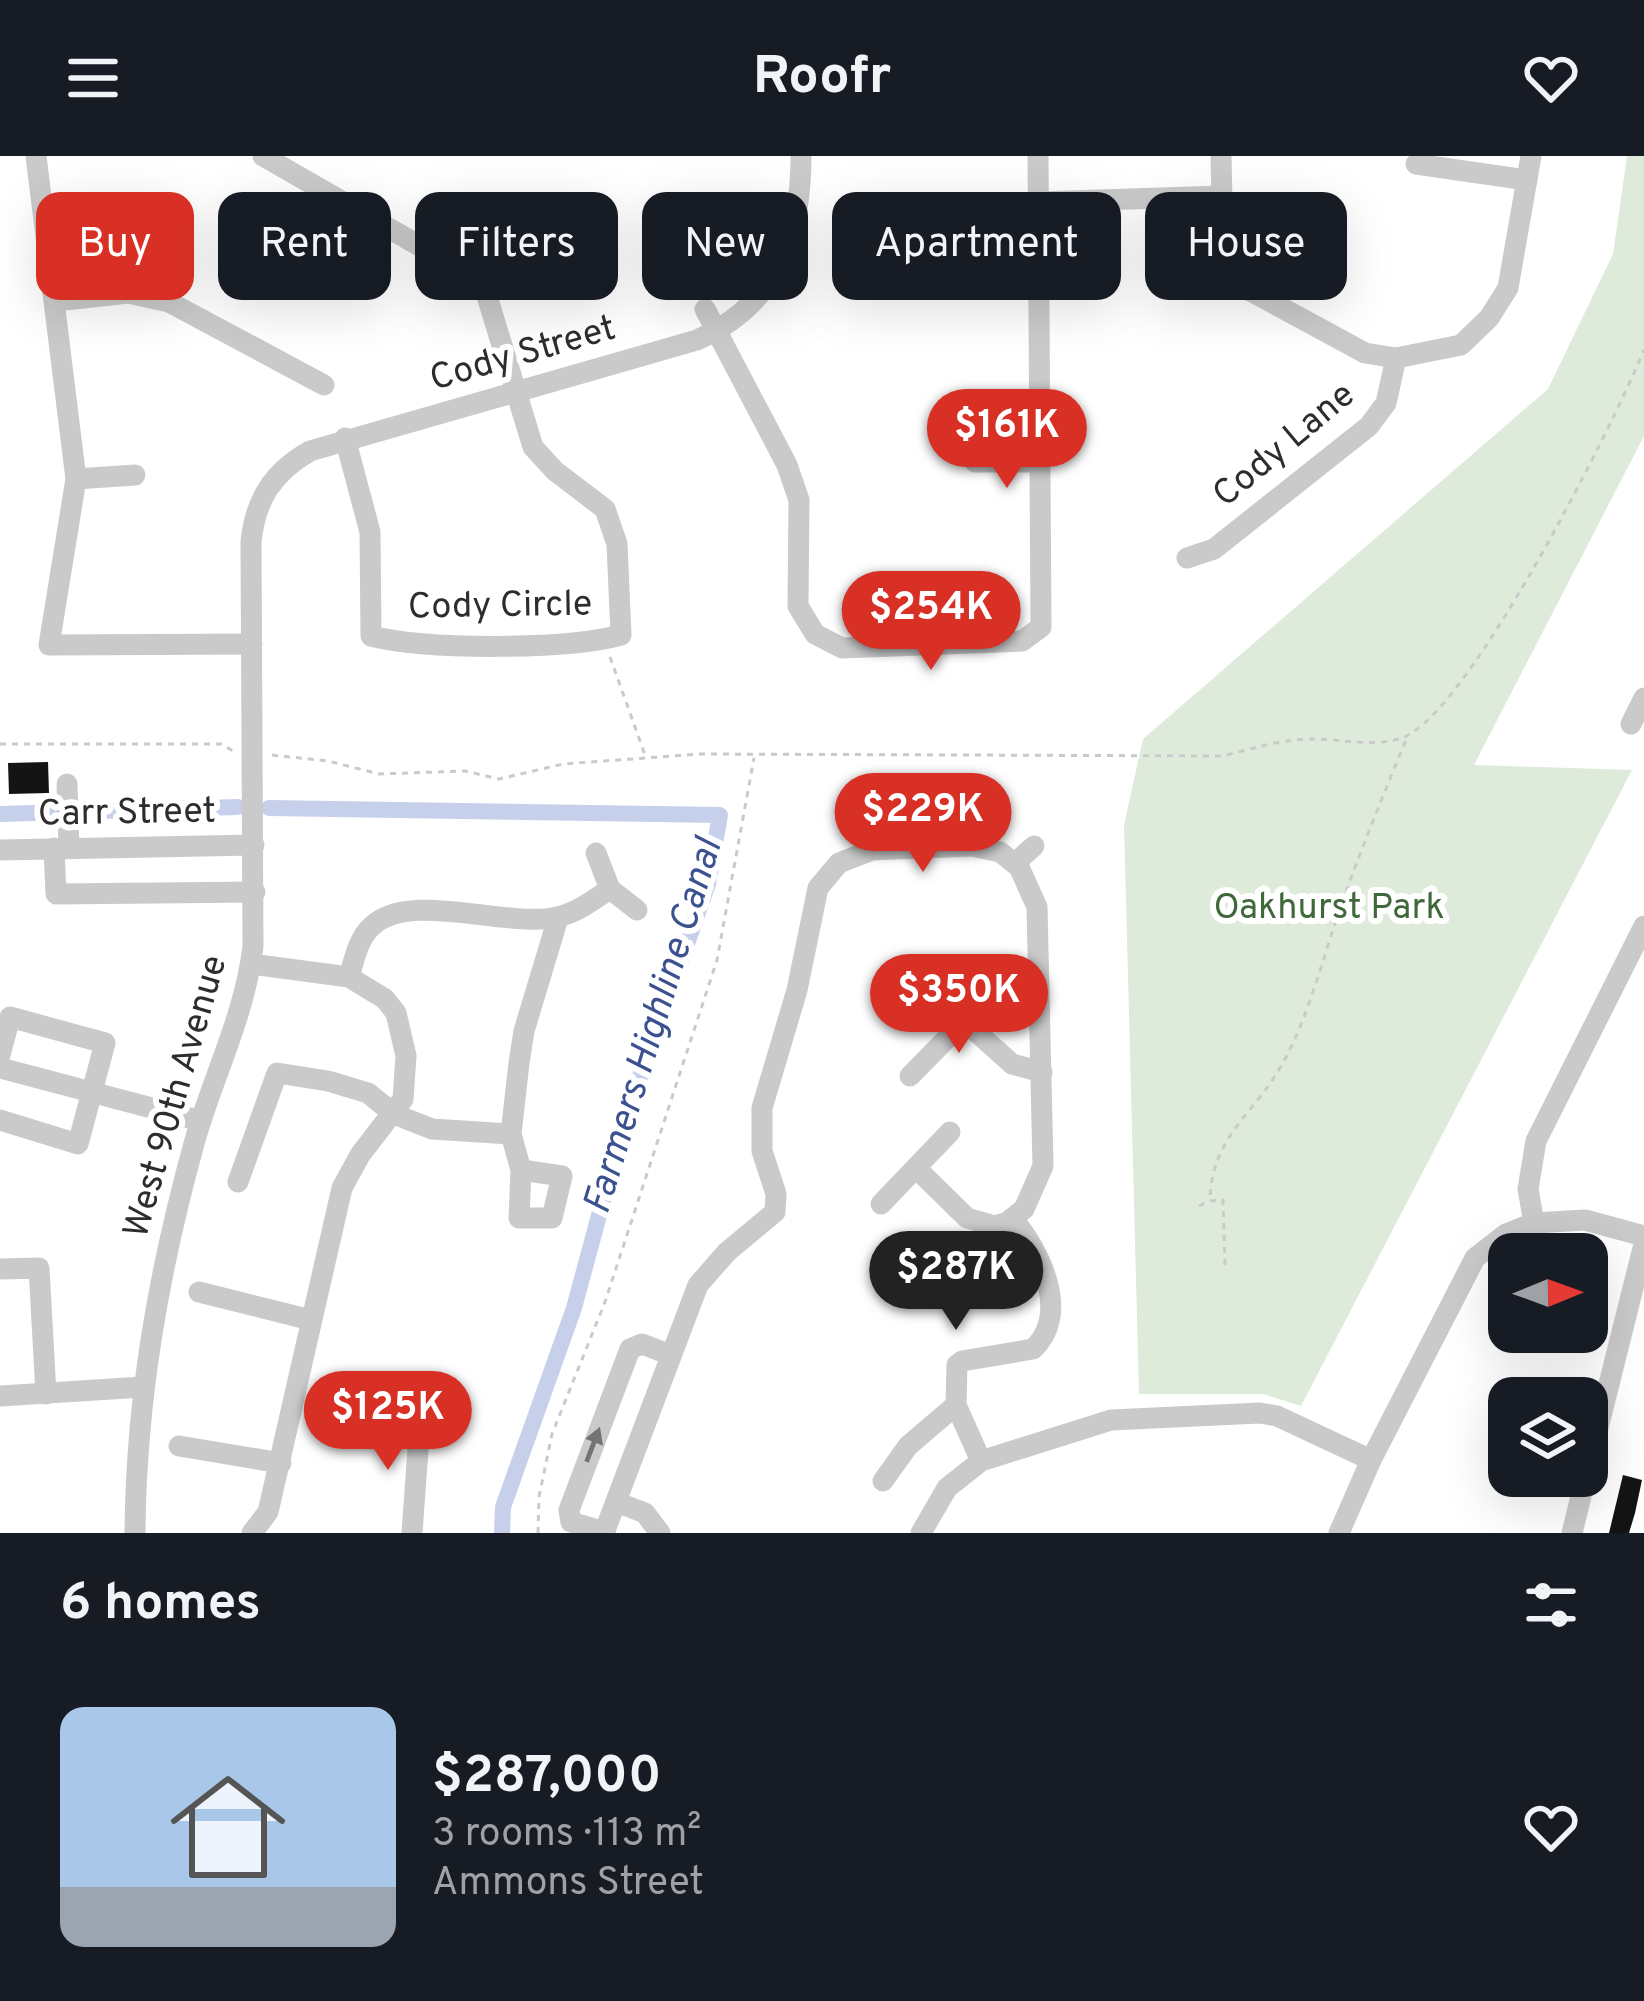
<!DOCTYPE html>
<meta charset="utf-8">
<style>
:root{--surface:#171b24;--page:#242831;--text:#f1f3f6;--muted:#9ea1a6;--accent:#d93025}
body{margin:0;font-family:Overpass,sans-serif;background:var(--page);color:var(--text);height:100vh;display:flex;flex-direction:column;font-size:45px;white-space:nowrap}
*{box-sizing:border-box;margin:0}
p{font-size:39px;color:var(--muted)}
.icon{flex:none;width:66px;height:66px;fill:none;stroke:currentColor;stroke-width:2;stroke-linecap:round;stroke-linejoin:round}
.map{position:relative;height:1377px;overflow:hidden}
.details{display:flex;flex-direction:column;background:var(--surface);flex:1}
.details>*{flex:none}
.guide{position:absolute;left:36px;top:36px;width:1572px;height:108px;display:flex;gap:24px}
.needle{width:78px;rotate:89deg}
.fabs{position:absolute;left:1488px;top:1077px;display:grid;gap:24px}
.fabs a{display:grid;place-items:center;width:120px;height:120px;border-radius:24px;background:var(--surface);box-shadow:0 12px 48px #0002;font-size:60px}
.price{position:absolute;translate:-50% -102px;padding:0 27px;border-radius:42px;background:var(--accent);color:#fff;font-size:39px;line-height:78px;filter:drop-shadow(0 3px 6px #0008)}
.price::after{content:'';position:absolute;left:50%;top:72px;width:36px;height:27px;margin-left:-18px;background:inherit;clip-path:polygon(0 0,100% 0,50% 100%)}
.price.current{background:#222;color:#fff}
ul{padding:0;list-style:none}
li{display:flex;align-items:center;gap:36px;height:300px;padding:0 60px}
li span{display:grid;place-items:center;flex:none;width:336px;height:240px;border-radius:24px;color:#555}
li>.icon{margin-inline-start:auto}
span .icon{width:144px;height:144px;fill:#fffc;stroke-width:1}
li b{font-size:51px}
h2{display:flex;justify-content:space-between;align-items:center;height:144px;padding:0 60px;font-size:51px}
.pill{padding:0 42px;border-radius:24px;background:var(--surface);box-shadow:0 12px 48px #0002;font-size:42px;line-height:108px}
.pill.current{background:var(--accent);color:#fff}
header{display:flex;justify-content:space-between;align-items:center;height:156px;padding:0 60px;background:var(--surface);font-size:54px;font-weight:700}
.map>svg:first-child{display:block}
.green{fill:#deebdb}
.lines{fill:none;stroke-linecap:round;stroke-linejoin:round}
.canal{stroke:#c7d0eb;stroke-width:16}
.building{fill:#141414}
.path{stroke:#cacaca;stroke-width:3;stroke-dasharray:6 6;stroke-linecap:butt}
.minor{stroke:#cacaca;stroke-width:21}
.oneway{fill:#747474}
.labels{text-anchor:middle;dominant-baseline:central;stroke-width:12;stroke-linejoin:round;paint-order:stroke}
.street-label{font-size:36px;fill:#2d2d2d;stroke:#fff}
.park-label{font-size:36px;fill:#40693b;stroke:#fff}
.water-label{font-size:39px;font-style:italic;fill:#3c518f;stroke:#fff}
</style>
<header><svg class="icon" aria-label="menu" viewBox="0 0 24 24"><path d="M4 6h16M4 12h16M4 18h16"/></svg>Roofr<svg class="icon" aria-label="heart" viewBox="0 0 24 24"><path d="M12 20l-8-8c-3-5 5-10 8-4 3-6 11-1 8 4z"/></svg></header>
<div class="map">
<svg width="1644" height="1377" viewBox="0 0 1644 1377">
<rect width="100%" height="100%" fill="#fff"/>
<path class="green" d="M1627,0H1644V280L1474,609L1632,614L1301,1250L1263,1238H1139L1124,669L1143,583L1548,233L1613,98Z"/>
<g class="lines">
<g class="canal">
<path d="M269,652L720,659L708,728L625,963L574,1152L503,1351L502,1377"/>
<path d="M0,658L238,651"/>
</g>
</g>
<g class="building">
<path d="M48,606L49,637L9,638L8,607Z"/>
<path d="M1623,1319L1642,1324L1635,1357L1629,1377H1609Z"/>
</g>
<g class="lines">
<g class="path">
<path d="M610,501L645,599"/>
<path d="M0,588H221L233,595"/>
<path d="M272,599L328,605L379,618L465,615L499,623L563,608L700,598L1222,600C1252,593 1281,583 1312,583C1341,583 1377,592 1404,581C1470,555 1614,267 1644,194"/>
<path d="M1199,1050L1209,1045"/>
<path d="M1225,1109L1223,1044L1210,1045C1211,984 1249,962 1277,917C1307,868 1321,807 1340,753C1360,695 1384,638 1407,581"/>
<path d="M538,1377L539,1341L552,1278L605,1146L717,804L754,602"/>
</g>
<g class="minor">
<path d="M36,0L76,323L49,489L252,488"/>
<path d="M263,0L465,116L486,137L533,291L555,315L605,353L617,388L621,479C566,494 426,494 371,480L370,376L345,282"/>
<path d="M1221,0L1223,90L1231,113L1245,132L1365,197L1396,202L1461,189L1489,162L1508,132L1531,0"/>
<path d="M1416,8L1527,24"/>
<path d="M1039,46L1221,40"/>
<path d="M896,130L1038,131"/>
<path d="M56,145L128,137L169,146L324,229"/>
<path d="M705,153L787,309L799,344L798,450L815,478L842,492L1022,485L1041,471L1038,0"/>
<path d="M975,306H1038"/>
<path d="M76,323L135,319"/>
<path d="M1187,402L1214,393L1369,270L1386,247L1396,202"/>
<path d="M1631,568L1644,542"/>
<path d="M67,628L69,691"/>
<path d="M54,692L56,738L255,736"/>
<path d="M0,694L254,689"/>
<path d="M596,697L610,733L637,754"/>
<path d="M1015,707L1034,690"/>
<path d="M251,808L349,821L385,843L396,857L406,900L403,943L360,999L342,1032L268,1356L252,1377"/>
<path d="M912,818L1012,908L1042,916"/>
<path d="M349,821C354,805 358,783 371,771C410,732 512,775 561,760C579,755 595,743 610,733"/>
<path d="M0,899L10,861L105,887L78,988L0,964"/>
<path d="M0,912L201,965"/>
<path d="M910,920L963,866"/>
<path d="M521,1014L562,1020L552,1062H519L521,1014L511,978L519,907L524,875L558,762"/>
<path d="M238,1026L277,917L328,925L368,937L394,958L432,973L511,978"/>
<path d="M881,1048L950,976"/>
<path d="M1534,1067L1528,1033L1536,985L1644,770"/>
<path d="M0,1113L39,1112L46,1238"/>
<path d="M199,1136L311,1164"/>
<path d="M0,1240L143,1231"/>
<path d="M409,1254L418,1294L412,1377"/>
<path d="M179,1290L281,1307"/>
<path d="M981,1305L956,1249L957,1209L962,1205L1033,1193C1071,1158 1040,1095 1013,1063"/>
<path d="M1587,1316L1644,1088"/>
<path d="M883,1325L908,1290L956,1249"/>
<path d="M616,1346L645,1357L660,1377"/>
<path d="M605,1376L571,1366L569,1354L630,1193L642,1188L671,1199"/>
<path d="M135,1377C136,1242 159,1114 195,984C214,918 245,859 253,790L251,386C255,344 273,316 310,295L697,184C777,148 801,83 801,0"/>
<path d="M604,1377L698,1129L727,1096L775,1056L776,1038L762,995V952L797,834L818,732L839,707L872,694L972,690L1000,696L1019,711L1037,751L1043,1010L1024,1053L1006,1067L995,1070L967,1062L916,1012"/>
<path d="M921,1377L947,1332L981,1305L1111,1264L1260,1257L1277,1260L1371,1304"/>
<path d="M1339,1377L1371,1304L1475,1102L1506,1078L1534,1067L1585,1064L1644,1080"/>
<path d="M1572,1377L1586,1320"/>
</g>
</g>
<defs><path id="oneway-solid" d="M-6-.8H1V-3.2L6.5 0L1 3.2V.8H-6Z" transform="scale(3)"/></defs>
<use class="oneway" href="#oneway-solid" transform="translate(593 1289) rotate(-69)"/>
<g class="labels">
<g class="street-label">
<text transform="translate(523 199) rotate(-16)">Cody Street</text>
<text transform="translate(1285 290) rotate(-40)">Cody Lane</text>
<text transform="translate(500 451) rotate(-1)">Cody Circle</text>
<text transform="translate(127 658) rotate(-1)">Carr Street</text>
<text transform="translate(177 941) rotate(-74)">West 90th Avenue</text>
</g>
<g class="park-label">
<text x="1329" y="753">Oakhurst Park</text>
</g>
<g class="water-label">
<text transform="translate(655 871) rotate(-73)">Farmers Highline Canal</text>
</g>
</g>
</svg>
<div class="fabs">
<a><svg class="needle" viewBox="-14 -14 28 28"><path d="M0-13l5 13h-10z" fill="#e53935"/><path d="M0 13l5-13h-10z" fill="#9ea1a6"/></svg></a>
<a><svg class="icon" aria-label="layers" viewBox="0 0 24 24"><path d="M12 4l9 5-9 5-9-5zM3 14l9 5 9-5"/></svg></a>
</div>
<b class="price" style="left:1007px;top:335px">$161K</b>
<b class="price" style="left:931px;top:517px">$254K</b>
<b class="price" style="left:923px;top:719px">$229K</b>
<b class="price" style="left:959px;top:900px">$350K</b>
<b class="price current" style="left:956px;top:1177px">$287K</b>
<b class="price" style="left:388px;top:1317px">$125K</b>
<div class="guide">
<a class="pill current">Buy</a>
<a class="pill">Rent</a>
<a class="pill">Filters</a>
<a class="pill">New</a>
<a class="pill">Apartment</a>
<a class="pill">House</a>
</div>
</div>
<section class="details">
<h2>6 homes<svg class="icon" aria-label="filters" viewBox="0 0 24 24"><path d="M4 7h16M4 17h16"/><circle cx="9" cy="7" r="2"/><circle cx="15" cy="17" r="2"/></svg></h2>
<ul>
<li><span style="background:linear-gradient(#a9c7e8 75%,#9aa5b1 0)"><svg class="icon" aria-label="home" viewBox="0 0 24 24"><path d="M3 11l9-7 9 7M6 9v11h12V9"/></svg></span><div><b>$287,000</b><p>3 rooms · 113 m²</p><p>Ammons Street</p></div><svg class="icon" aria-label="heart" viewBox="0 0 24 24"><path d="M12 20l-8-8c-3-5 5-10 8-4 3-6 11-1 8 4z"/></svg></li>
</ul>
</section>
